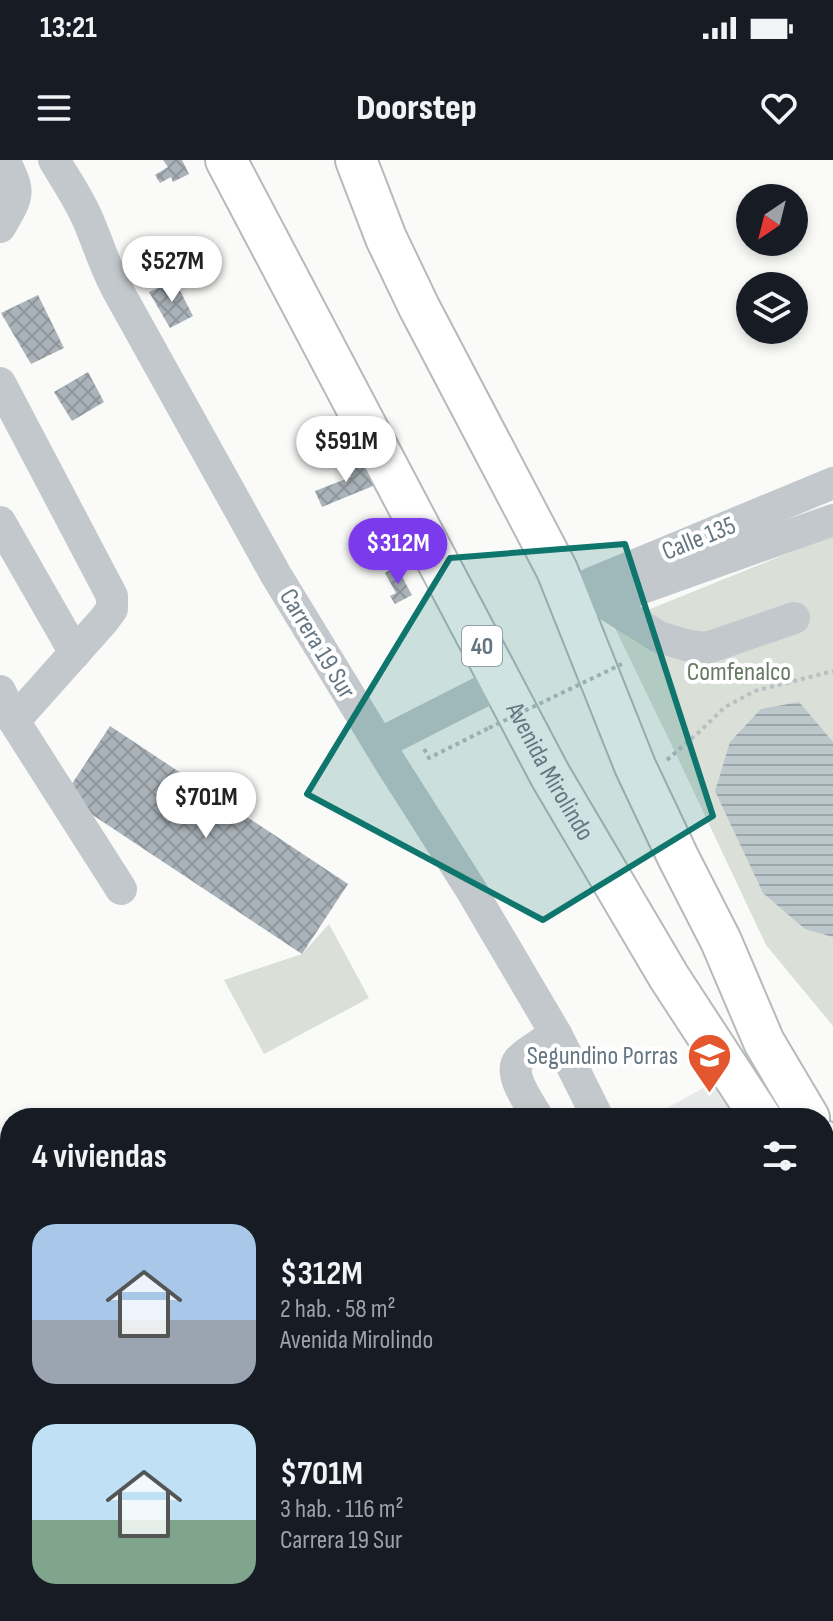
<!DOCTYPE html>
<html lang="es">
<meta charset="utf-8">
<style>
:root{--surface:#171b24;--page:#242831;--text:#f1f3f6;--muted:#9ea1a6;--accent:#7c3aed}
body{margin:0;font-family:"Sofia Sans Condensed",sans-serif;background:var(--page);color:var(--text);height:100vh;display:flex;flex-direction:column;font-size:30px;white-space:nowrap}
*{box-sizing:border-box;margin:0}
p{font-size:26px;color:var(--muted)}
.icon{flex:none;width:44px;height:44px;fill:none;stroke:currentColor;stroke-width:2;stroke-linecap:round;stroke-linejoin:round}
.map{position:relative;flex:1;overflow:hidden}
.side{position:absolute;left:0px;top:948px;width:834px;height:514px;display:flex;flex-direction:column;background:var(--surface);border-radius:32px 32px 0 0;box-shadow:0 4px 12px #0003}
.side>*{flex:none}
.needle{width:52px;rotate:215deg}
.controls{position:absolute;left:736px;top:24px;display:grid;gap:16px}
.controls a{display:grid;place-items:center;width:72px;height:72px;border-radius:50%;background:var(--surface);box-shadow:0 4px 12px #0003;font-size:40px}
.price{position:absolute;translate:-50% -68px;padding:0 18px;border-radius:28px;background:#fff;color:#222;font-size:26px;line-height:52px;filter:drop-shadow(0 2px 4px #0008)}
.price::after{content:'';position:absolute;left:50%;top:48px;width:24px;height:18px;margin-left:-12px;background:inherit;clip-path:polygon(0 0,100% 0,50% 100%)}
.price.active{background:var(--accent);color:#fff}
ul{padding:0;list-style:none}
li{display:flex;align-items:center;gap:24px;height:200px;padding:0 32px}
li span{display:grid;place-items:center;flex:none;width:224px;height:160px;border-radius:24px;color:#555}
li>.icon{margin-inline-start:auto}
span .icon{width:96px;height:96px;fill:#fffc;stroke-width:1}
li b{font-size:34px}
h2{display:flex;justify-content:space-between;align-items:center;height:96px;padding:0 32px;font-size:34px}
.status{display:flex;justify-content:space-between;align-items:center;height:56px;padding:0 40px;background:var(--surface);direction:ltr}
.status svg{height:22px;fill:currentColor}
header{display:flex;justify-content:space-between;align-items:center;height:104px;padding:0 32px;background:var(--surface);font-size:36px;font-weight:800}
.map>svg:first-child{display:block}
.built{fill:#e8e9e9}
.green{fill:#dadfd7}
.water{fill:url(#water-rules)}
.building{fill:url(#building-cross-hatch)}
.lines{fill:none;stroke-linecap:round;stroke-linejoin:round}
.major-casing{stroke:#b5babe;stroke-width:44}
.path{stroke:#bbbfc2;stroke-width:4;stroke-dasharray:4 4;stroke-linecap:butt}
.minor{stroke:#c3c8cc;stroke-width:32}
.major{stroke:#fff;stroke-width:40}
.path-bridge{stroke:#bbbfc2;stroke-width:4;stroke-dasharray:4 4;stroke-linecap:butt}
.marked{fill:#0f766e;fill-opacity:0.2;stroke:#0f766e;stroke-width:6;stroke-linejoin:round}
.labels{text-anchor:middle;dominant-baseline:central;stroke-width:8;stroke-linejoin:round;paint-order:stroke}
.shield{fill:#fff;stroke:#939fa8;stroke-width:2}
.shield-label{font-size:24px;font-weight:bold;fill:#657683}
.street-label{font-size:26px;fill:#657683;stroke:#fff}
.park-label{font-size:26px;fill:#687a64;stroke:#fff}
.poi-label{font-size:26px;fill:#657683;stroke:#fff;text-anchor:end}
</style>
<div class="status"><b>13:21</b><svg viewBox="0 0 49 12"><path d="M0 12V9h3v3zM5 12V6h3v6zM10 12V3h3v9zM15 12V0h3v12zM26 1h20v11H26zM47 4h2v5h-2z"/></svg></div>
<header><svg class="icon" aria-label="menu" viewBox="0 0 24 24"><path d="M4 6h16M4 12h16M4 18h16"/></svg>Doorstep<svg class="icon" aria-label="heart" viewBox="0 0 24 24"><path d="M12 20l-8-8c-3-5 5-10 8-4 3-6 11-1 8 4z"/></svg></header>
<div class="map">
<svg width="833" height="1461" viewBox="0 0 833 1461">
<defs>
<pattern id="water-rules" width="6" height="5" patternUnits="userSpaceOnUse" patternTransform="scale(2)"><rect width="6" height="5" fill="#bbc7cb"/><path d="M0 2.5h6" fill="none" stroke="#9ca6aa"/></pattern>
<pattern id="building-cross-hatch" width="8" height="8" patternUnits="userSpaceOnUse" patternTransform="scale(2)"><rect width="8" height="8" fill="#aab3b9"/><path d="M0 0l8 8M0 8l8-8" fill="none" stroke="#8e969c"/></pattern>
</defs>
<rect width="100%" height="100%" fill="#fafaf8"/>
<path class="built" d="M719,919L742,958H666L662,951Z"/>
<g class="green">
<path d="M833,375V866L766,785L675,592L613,464Z"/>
<path d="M329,764L369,838L264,894L224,820L302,794Z"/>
<path d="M523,1452H653L657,1461H538Z"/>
</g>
<path class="water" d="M799,542L833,582V777L805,769L763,733L715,631L730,582L761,549Z"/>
<g class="building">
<path d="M163,0H182L189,14L173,22L171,17L160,23L155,15L168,7Z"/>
<path d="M175,121L193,156L170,168L149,132Z"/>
<path d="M38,135L64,188L31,204L1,153Z"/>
<path d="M88,212L104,242L72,261L54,232Z"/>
<path d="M362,298L373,326L322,347L315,331L351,317L346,304Z"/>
<path d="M396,406L412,435L395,444L390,436L396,433L385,413Z"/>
<path d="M110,566L348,724L302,794L64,636Z"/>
<path d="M833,1135V1186L827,1189L824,1185V1140Z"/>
<path d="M10,1239V1284L0,1278V1255Z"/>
<path d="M0,1304L10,1310V1326L0,1341Z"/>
<path d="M10,1333V1362L7,1366L0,1361V1348Z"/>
<path d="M10,1372V1428L0,1422V1389Z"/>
<path d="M0,1447L22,1461H0Z"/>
<path d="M45,1452H94L88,1461H60Z"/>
<path d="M125,1452H134L144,1459L143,1461H119Z"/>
<path d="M165,1452H209L204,1461H160Z"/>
<path d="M214,1452H236L250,1461H208Z"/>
<path d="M293,1452H328L322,1461H301Z"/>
<path d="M343,1452H379L373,1461H337Z"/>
<path d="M674,1452H708L713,1461H679Z"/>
<path d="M721,1452H758L761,1457L754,1461H726Z"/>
</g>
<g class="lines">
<defs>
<g id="major">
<path id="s1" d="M226,0L550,615L669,817L761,958"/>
<path d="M356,0L386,78L419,147L557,410L635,606L678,697L721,781L764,882L809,958"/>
<path d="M824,981L833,994"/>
<path d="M824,1049L833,1062"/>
</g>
</defs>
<use href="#major" class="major-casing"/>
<g class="path">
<path d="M424,589L429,598L489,568"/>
<path d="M667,600L699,572L725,547L755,531L833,511"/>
<path d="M777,1452L781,1461"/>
<path d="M96,1461L101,1452"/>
</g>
<g class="minor">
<path d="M54,0C66,20 79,39 88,60C98,83 105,107 117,129L276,415L393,607L470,728L556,874L598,958"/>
<path d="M0,67C19,34 21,34 4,0"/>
<path d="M0,223L112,436V449L104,460L14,561L0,531"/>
<path d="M0,362L75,493"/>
<path d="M592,423L603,442L833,360"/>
<path d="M568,439L592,423L833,323"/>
<path d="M603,442L659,477L689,486L707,488L794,458"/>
<path d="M14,561L121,729"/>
<path d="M379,584L501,522"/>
<path d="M538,958C531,945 507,914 519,900C524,893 547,880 556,874"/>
<path d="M0,1151L10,1150"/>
<path d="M0,1283L10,1289"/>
<path d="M824,1384L833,1402"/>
<path d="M0,1430L10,1436"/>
<path d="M35,1452L50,1461"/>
<path d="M283,1452L298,1461"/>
<path d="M505,1452L519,1461"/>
<path d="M667,1452L672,1461"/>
<path d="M399,1461L404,1452"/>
</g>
<use href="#major" class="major"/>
<path class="path-bridge" d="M489,568L622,504"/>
</g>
<path class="marked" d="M625,384L713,656L543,760L307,634L450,398Z"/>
<defs>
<symbol id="school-pin" viewBox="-11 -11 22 30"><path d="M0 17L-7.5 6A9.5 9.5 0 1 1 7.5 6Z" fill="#e4572e" stroke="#fff"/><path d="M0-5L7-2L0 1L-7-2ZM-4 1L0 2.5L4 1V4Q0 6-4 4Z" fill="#fff"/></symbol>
</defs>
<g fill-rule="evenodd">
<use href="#school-pin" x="684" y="870" width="51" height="69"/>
</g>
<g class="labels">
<rect class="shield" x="462" y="466" width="40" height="40" rx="6"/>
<g class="shield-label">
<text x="482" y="486">40</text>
</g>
<g class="street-label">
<text transform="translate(699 379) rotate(-22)">Calle 135</text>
<text transform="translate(317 484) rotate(59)">Carrera 19 Sur</text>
<text stroke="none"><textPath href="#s1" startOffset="692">Avenida Mirolindo</textPath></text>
</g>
<g class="park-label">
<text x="739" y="512">Comfenalco</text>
</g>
<g class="poi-label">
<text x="678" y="896">Segundino Porras</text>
</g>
</g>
</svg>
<div class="controls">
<a><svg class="needle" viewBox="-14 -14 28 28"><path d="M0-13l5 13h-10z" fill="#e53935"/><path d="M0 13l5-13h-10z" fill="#9ea1a6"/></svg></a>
<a><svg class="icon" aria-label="layers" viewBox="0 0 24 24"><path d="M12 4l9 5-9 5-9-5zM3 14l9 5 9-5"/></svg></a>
</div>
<b class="price" style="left:172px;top:144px">$527M</b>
<b class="price" style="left:346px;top:324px">$591M</b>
<b class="price active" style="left:398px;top:426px">$312M</b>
<b class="price" style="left:206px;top:680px">$701M</b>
<section class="side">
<h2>4 viviendas<svg class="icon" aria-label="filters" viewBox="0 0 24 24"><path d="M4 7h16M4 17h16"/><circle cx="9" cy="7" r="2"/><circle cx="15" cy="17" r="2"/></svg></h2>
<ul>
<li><span style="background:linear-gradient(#a9c7e8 60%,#9aa5b1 0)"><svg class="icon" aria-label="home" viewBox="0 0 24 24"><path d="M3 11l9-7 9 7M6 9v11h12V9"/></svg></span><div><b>$312M</b><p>2 hab. · 58 m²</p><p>Avenida Mirolindo</p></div></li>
<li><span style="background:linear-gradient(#bfe0f5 60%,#7fa58c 0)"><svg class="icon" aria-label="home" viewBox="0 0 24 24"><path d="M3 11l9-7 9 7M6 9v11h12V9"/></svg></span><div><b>$701M</b><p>3 hab. · 116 m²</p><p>Carrera 19 Sur</p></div></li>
</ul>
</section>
</div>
